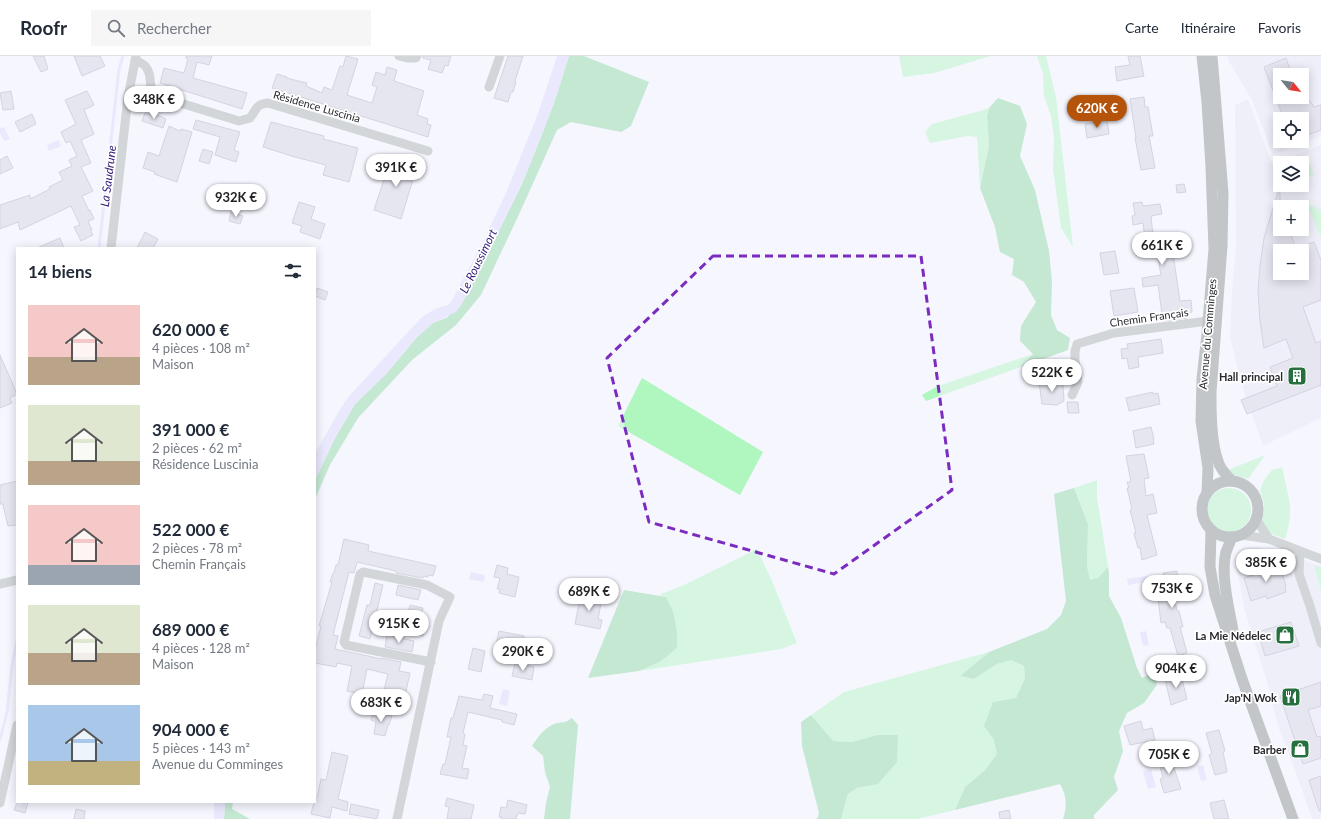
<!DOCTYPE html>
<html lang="fr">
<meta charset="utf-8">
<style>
:root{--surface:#fff;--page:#f6f6f7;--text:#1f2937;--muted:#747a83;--line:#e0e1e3;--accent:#b45309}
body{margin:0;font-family:Lato,sans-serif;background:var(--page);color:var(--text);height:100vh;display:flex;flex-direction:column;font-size:15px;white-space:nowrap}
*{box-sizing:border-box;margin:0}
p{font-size:13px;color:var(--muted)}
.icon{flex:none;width:22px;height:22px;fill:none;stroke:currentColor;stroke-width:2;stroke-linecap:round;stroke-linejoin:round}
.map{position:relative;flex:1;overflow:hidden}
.panel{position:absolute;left:16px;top:191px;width:300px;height:556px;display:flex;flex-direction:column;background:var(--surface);border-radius:0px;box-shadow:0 2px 10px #0003}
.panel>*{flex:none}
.needle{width:26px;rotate:120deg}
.tools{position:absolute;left:1273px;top:12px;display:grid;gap:8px}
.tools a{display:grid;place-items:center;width:36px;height:36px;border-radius:0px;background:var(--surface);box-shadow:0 2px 10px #0003;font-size:20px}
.price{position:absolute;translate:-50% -34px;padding:0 9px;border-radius:14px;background:#fff;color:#222;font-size:13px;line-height:26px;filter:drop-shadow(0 1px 2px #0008)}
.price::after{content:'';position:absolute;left:50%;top:24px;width:12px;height:9px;margin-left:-6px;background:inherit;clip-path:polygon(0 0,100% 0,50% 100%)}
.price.selected{background:var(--accent);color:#fff}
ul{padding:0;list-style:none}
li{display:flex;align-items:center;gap:12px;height:100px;padding:0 12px}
li span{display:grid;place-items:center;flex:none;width:112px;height:80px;border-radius:0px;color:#555}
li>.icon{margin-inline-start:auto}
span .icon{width:48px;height:48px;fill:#fffc;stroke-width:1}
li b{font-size:17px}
h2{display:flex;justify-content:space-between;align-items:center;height:48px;padding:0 12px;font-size:17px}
header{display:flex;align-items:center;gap:24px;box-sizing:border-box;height:56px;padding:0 20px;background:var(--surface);border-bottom:1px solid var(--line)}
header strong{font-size:19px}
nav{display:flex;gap:22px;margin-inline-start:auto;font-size:14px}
.search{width:280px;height:36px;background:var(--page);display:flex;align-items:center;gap:10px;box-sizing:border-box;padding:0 14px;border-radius:0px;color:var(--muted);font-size:15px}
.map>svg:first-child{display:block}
.built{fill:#e7e6f4;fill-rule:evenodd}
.green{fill:#aff6bf}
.forest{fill:#89d89d}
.water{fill:#dad8fa}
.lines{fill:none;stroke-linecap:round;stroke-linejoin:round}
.stream{stroke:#dad8fa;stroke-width:3}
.building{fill:#d3d2e1;stroke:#aaa9b7}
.minor{stroke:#a9afaa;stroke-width:9}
.secondary{stroke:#848c85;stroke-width:11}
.marked{fill:none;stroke:#7b2cbf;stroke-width:3;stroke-dasharray:8 5;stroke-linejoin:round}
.labels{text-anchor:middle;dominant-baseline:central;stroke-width:3.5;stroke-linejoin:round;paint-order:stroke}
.street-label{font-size:11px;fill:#29292e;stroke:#fff}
.poi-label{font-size:11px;font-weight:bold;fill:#29292e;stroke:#fff;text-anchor:end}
.water-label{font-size:12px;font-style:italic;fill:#38217d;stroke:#fff}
</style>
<header>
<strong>Roofr</strong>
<div class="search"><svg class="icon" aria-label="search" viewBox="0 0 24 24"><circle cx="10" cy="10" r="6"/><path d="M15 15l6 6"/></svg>Rechercher</div>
<nav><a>Carte</a><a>Itinéraire</a><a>Favoris</a></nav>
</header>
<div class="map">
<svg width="1321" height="763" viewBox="0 0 1321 763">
<rect width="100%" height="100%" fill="#f6f6ff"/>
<g class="built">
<path d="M1228,0H1321V80L1273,99L1252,44L1228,4ZM1280,19H1302V41H1280ZM1280,63H1302V85H1280Z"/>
<path d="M1248,43L1272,108L1321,89V362L1263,390L1244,336L1230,282L1232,236L1236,192L1235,49ZM1280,107H1302V129H1280ZM1280,151H1302V173H1280ZM1280,195H1302V217H1280Z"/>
<path d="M1245,491H1258L1288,502L1289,499L1321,510V763H1312L1294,711L1279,673L1266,623L1244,552L1235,503L1238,496L1242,492Z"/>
</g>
<g class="green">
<path d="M899,0H991L934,17L903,21Z"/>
<path d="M1037,0H1046L1056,41L1073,191L1061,172L1053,113L1054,82L1051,60L1044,40L1043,18Z"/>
<path d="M989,52L987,60L989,90L980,132L977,81L968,80L930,87L925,76L932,68L980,55Z"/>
<path d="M1307,101L1314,119L1302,124V107H1298L1299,105Z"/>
<path d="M1307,148L1321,154V182Z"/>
<path d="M1033,298L1021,311L926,345L922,339L938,330Z"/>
<path d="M642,322L763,396L740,439L618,370Z"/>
<path d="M1265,399L1248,423L1234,419L1228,414Z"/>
<path d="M1282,411C1284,422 1287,432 1289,443C1292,457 1289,470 1285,483L1269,477L1262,465L1264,448L1260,434L1264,424L1272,414Z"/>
<path d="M1097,424V441L1108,511L1098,523L1090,524L1087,510L1088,468L1074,432Z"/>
<circle cx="1229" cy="454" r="22"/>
<path d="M757,493L772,525L797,587L781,593L639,615L660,606L677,592V575L673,555L666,541L659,539L686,528Z"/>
<path d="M1315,509L1321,512V535L1315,513Z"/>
<path d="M989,596L960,620L974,623L997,608L1011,604L1024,610L1025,622L1016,642L993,646V682L997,698L985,714L965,731L955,754L917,763H841L848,738L857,732L878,728L898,679H877L852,686L832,685L811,659L844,636Z"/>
</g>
<g class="forest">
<path d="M569,0H584L649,26L631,70L621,76L571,66L557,74L521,154L481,239L456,269L412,304L358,362L330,409L315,443V424L335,382L355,348L387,317L417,281L433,267L448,261L490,193L521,130L535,96L554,47Z"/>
<path d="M998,42L1020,50L1027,68L1020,100L1035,134L1049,195L1052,225L1051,259L1057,274L1070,282L1068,294L1021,311L1033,298L1020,285L1021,270L1036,246L1024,226L1012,219L1014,203L1000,196L995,171L980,132L989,90L987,60L989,52Z"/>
<path d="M1074,432L1088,468L1087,510L1090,524L1098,522L1108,511L1109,518V540L1121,562L1137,612L1142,622L1159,614L1156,630L1144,647L1127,657L1119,675L1123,695L1114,721L1118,734L1094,759V763H1063C1067,751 1067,740 1060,728L955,754L965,731L985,714L997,698L993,682L984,670L993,646L1016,642L1025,622L1024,610L1011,604L997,608L974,623L960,620L989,596L1047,573L1061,559L1066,545L1054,438Z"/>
<path d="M624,534L666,541L673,555L677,575V592L660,606L639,615L588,622Z"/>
<path d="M811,659L833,685L852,686L877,679H898L897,706L878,728L857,732L848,738L841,763H817L819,757L802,690L801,666Z"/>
<path d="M572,662L578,669L570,763H544L546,747L550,731L545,716L543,700L532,690C538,681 543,673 554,668C562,665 565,668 572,662Z"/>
<path d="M225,746H233L232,753L250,763H224Z"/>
</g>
<g class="water">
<path d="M557,0H569L554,47L526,118L504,165L462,248L456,256L433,267L417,281L387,317L355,348L335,382L315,424V398L340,353L349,340L422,261L435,253L448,249L451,246L483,186L506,137L537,60Z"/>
<path d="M4,71L10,83L4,85L0,77V72Z"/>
<path d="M59,84L61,90L49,95L47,89Z"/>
<path d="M471,516L485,519L484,526L469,523Z"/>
<path d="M1147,520L1148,524L1145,525V526L1128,529L1127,523Z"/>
<path d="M1146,575L1149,589L1143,590L1140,576Z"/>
<path d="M503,633L510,635L507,650L499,648Z"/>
<path d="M1203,709L1207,724L1201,725L1197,710Z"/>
<path d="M1151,713L1156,731L1148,733L1143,715Z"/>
<path d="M214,746H225L224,763H214Z"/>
</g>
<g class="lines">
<g class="stream">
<path d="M99,192L119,13L123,0"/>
<path d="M0,684L7,656L12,609L17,585"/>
</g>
</g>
<g class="building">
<path d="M33,0H44L48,13L41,16Z"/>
<path d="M74,0H100L105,10L82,20Z"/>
<path d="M186,0H212L209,9L197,6L193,22L247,37L242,53L160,27L164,12L184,17L188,3L186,2Z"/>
<path d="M346,0L358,3L347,39L372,47L377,31L372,29L376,16L385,19L387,11L397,14L394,25L424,35L417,59L428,63L427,68L431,69L428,81L272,32L277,18L287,21L286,22L307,27L306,30L322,37L324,31L332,34L340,10L343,11Z"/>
<path d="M423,0H451L448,10L445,9L442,17L428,13L431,4L423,2Z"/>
<path d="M508,0H523L515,25L516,26L513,36H511L508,46L494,42Z"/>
<path d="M1128,0H1140L1144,20L1117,25L1115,11L1130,9Z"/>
<path d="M1286,2L1292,19H1280V41H1300L1302,45H1310L1314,51L1321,49V74L1302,81V63H1284L1264,11Z"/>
<path d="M11,35L14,53L3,54L0,37Z"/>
<path d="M87,35L94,49L84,54L94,78L81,84L91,107L81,111L93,135L82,140L89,155L90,154L94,163L88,165L92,174H90L93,179L81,185L74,171L80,169L71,150L20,174L18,166L0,173V149L30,139V143L50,133L49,131L63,124L59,116L72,110L69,104L77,100L70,85L66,87L61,76L76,68L65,44Z"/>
<path d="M1144,41L1145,51H1148L1153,80H1149L1155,112L1141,114L1135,82H1136L1130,43Z"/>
<path d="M145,57L155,60V58L166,63L163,72L142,65Z"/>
<path d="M32,58L36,68L20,76L15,66Z"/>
<path d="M196,64L240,76L234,94L239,96L236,106L215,99L220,81L193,73Z"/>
<path d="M1107,64L1109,78L1087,82L1085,68Z"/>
<path d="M271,66L324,80L323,83L358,92L349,126L323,119L326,109L295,101L263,91Z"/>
<path d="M169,70L180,75L181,73L192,76L177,126L154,118L155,116L143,112L148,96L159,100Z"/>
<path d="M203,93L213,96L209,108L199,105Z"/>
<path d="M7,100L13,112L0,118V104Z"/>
<path d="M391,102L417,110L401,163L374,154Z"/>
<path d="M1184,128L1186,136L1177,137L1176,129Z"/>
<path d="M1278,136L1280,137V173H1289L1297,195H1280V217H1302V190L1314,186L1321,204V244L1303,251L1316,287L1321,285V329L1247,358L1241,344L1277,330L1270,311L1293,302L1286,283L1264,292L1260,265L1258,235L1260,210L1264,182Z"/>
<path d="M299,146L315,151L311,163L325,168L320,183L300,176L302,170L292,167Z"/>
<path d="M1142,146L1143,150L1160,148L1162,158L1151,160L1153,180L1167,178L1169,191H1172L1180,245L1191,244L1192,256L1186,257L1187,262L1163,265L1158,229L1143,231L1142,222L1161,219L1156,190H1154V196L1147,197L1143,167L1133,169L1132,160L1135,159L1133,147Z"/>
<path d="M231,156L243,160L240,168L229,165Z"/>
<path d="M145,176L158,183L153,192H137Z"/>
<path d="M60,182L64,192H37Z"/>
<path d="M1115,195L1119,217L1104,219L1100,197Z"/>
<path d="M317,232L328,236L325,244L315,240Z"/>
<path d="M1134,232L1138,256L1114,260L1110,235Z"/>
<path d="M1161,283L1163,297L1138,301L1139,311L1129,313L1127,302L1122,303L1121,293L1128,292L1127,288Z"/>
<path d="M0,299L17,338L10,342L12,347L0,352Z"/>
<path d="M1039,326H1049L1050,328L1060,327L1063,329L1064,345L1057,349L1042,348Z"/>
<path d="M1153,336V338L1158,337L1160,348L1129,355L1126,342Z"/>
<path d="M1067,346H1078L1079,357H1068Z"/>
<path d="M1151,371L1154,383H1153L1154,388L1136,392L1133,375Z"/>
<path d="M1144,398L1149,422L1144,423L1146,440L1153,438L1157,457L1147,459L1157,499L1142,504L1140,492H1138L1134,477H1136L1130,454L1132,453L1127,432H1129L1127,426H1131L1126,400Z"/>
<path d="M17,425V469L8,470L3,449V448H0V429Z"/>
<path d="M344,483L369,489L368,495L436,510L433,520L428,519V521L423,520V522L396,517V515L357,506L354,517L349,516L333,579L338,580L335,593L382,603V602L401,606L399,615L410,617L403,649L382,643L388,618L367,613L362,638L347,635L352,610L337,607L336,611L315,607V594L321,570H319L332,526H330L333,517H334L336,509H338Z"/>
<path d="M1276,507L1278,511L1280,510L1286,530L1285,531L1286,536L1267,543L1266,540L1251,545L1244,522L1261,516L1260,512Z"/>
<path d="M497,509L508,512L507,518L519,521L515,541L499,537L500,533H497L500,522L494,521Z"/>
<path d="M1177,515L1178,524L1196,525V527L1172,533L1173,549H1176L1177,555H1179L1183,571H1180L1187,597L1178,600L1170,572H1167L1165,566L1161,567L1157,534L1166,533L1163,517Z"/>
<path d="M375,527L383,529L370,583L359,580L367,549H370Z"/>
<path d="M398,529L421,534L418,544L396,539Z"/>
<path d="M581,537L602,542L598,563L602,564L600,573L575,568Z"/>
<path d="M410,549L423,552L421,561L408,558Z"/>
<path d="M414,560L425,562L422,571L424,572L423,580L398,574L399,567L412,569Z"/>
<path d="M1291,566L1299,590L1265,600L1258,576Z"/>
<path d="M499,575L524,580L522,588L514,586L513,592L496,589Z"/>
<path d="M387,579L414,585L412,596L385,591Z"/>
<path d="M473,592L485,595L481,616L468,613Z"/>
<path d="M515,607L534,611L532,624L512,620Z"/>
<path d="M1181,619L1187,643L1171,649L1165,623L1171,621V620Z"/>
<path d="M1321,626V650L1308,654L1317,681L1321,680V702L1303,708L1280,640Z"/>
<path d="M484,638L493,640L490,652L517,658L514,669L502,666V664L468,656L463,677L465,678L463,689L467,690L462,712L469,713L467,723L440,718L443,708H445L451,681H447L451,662H453L459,640L482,644Z"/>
<path d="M373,657L392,660L389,669H388L385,680L374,678L376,666L371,664Z"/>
<path d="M1141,665L1143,674L1152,672L1155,684L1130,689L1124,670Z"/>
<path d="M1219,674L1225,695L1223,696L1227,716L1215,719L1209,699L1212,698L1206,677Z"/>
<path d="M332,696L348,700L338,743L348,746L347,755L332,751L330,762L311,758L314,746H315V742H317L321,723L326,724Z"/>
<path d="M1170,700L1181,733L1164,737L1160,723L1163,722L1158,703Z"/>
<path d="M1321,720V755H1319L1309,724Z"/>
<path d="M447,742L474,749L471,763H447L449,751L445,750Z"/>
<path d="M508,744L527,749L525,758L518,757L516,763H501L502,761H499L501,751L506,752Z"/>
<path d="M1224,744L1229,763H1214L1210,747Z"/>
<path d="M17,746H28L25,757L14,754Z"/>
<path d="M351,748L379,754L377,763L349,758Z"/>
<path d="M76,753L85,755L84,763H74Z"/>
<path d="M1009,754L1011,763H1000L999,756Z"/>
</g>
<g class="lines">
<g class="minor">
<path d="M399,0L407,2H416L417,0"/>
<path d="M135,4C139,6 144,8 146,11C156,25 142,34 164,42L239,65L250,62C257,53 256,48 268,47L428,95"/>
<path d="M489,31L500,0"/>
<path d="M111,192L128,41L136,0"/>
<path d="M1072,339L1078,326L1075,304V295L1077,288L1114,277L1208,265"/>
<path d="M1256,463L1269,483"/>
<path d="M1241,479L1269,483L1321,503"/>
<path d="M1300,496L1299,518L1310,550L1321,587"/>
<path d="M0,528L17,524"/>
<path d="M0,747L17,669"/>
<path d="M397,763L439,565L450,541L427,529L363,516L360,518L344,586L346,589L431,606"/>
</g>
<g class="secondary">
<path d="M1202,0L1207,46L1211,111L1214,193L1207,278L1202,323L1201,365L1208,412L1207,437"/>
<path d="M1212,0L1223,137L1222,190L1211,336C1211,356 1211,386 1218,405C1220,413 1227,420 1232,425"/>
<circle cx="1230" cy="453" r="28"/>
<path d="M1211,474L1210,511L1215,539L1242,623L1293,763"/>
<path d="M1232,481C1230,486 1228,491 1226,496C1220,521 1230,555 1234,580"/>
</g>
</g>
<path d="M0 0H1321V763H0ZM713,200H921L952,434L834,518L649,466L607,302Z" fill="#f6f6ff" fill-opacity=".55" fill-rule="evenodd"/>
<path class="marked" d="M713,200H921L952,434L834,518L649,466L607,302Z"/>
<defs>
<symbol id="building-square" viewBox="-11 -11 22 22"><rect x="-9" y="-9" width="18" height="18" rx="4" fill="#26703f" stroke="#fff"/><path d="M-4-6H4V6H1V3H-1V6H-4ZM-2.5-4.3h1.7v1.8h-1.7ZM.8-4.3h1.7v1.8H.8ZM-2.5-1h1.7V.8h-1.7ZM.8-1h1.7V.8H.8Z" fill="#fff"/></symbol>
<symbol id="shop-square" viewBox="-11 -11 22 22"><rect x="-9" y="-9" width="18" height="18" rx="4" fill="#26703f" stroke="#fff"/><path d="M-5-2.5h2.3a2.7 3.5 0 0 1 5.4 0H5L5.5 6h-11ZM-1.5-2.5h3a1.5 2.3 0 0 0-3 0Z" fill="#fff"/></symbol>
<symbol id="restaurant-square" viewBox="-11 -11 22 22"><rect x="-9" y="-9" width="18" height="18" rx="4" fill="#26703f" stroke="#fff"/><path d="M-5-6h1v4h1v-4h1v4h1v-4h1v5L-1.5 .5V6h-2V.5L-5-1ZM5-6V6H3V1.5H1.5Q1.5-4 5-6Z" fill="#fff"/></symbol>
</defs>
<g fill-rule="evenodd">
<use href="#building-square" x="1286" y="309" width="22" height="22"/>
<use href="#shop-square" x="1274" y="568" width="22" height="22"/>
<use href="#restaurant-square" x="1280" y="630" width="22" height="22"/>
<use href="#shop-square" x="1289" y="682" width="22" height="22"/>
</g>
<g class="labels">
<g class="street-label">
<text transform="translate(317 50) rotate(16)">Résidence Luscinia</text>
<text transform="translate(1149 261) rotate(-8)">Chemin Français</text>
<text transform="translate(1207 278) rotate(-85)">Avenue du Comminges</text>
</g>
<g class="poi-label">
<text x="1283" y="320">Hall principal</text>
<text x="1271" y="579">La Mie Nédelec</text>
<text x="1277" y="641">Jap'N Wok</text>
<text x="1286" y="693">Barber</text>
</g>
<g class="water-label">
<text transform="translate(108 120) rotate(-83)">La Saudrune</text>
<text transform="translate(478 205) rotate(-64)">Le Roussimort</text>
</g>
</g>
</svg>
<div class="tools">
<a><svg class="needle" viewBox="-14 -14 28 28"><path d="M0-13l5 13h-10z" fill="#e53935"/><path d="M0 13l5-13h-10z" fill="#747a83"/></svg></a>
<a><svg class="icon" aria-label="locate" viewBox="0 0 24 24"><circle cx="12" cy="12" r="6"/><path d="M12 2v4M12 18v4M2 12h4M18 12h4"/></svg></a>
<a><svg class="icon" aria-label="layers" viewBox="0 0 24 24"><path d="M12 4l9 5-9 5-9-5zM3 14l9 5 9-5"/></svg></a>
<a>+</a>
<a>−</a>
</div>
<b class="price" style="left:154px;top:64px">348K €</b>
<b class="price selected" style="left:1097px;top:73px">620K €</b>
<b class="price" style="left:396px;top:132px">391K €</b>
<b class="price" style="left:236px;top:162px">932K €</b>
<b class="price" style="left:1162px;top:210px">661K €</b>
<b class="price" style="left:1052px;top:337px">522K €</b>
<b class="price" style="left:1266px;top:527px">385K €</b>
<b class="price" style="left:1172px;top:553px">753K €</b>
<b class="price" style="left:589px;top:556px">689K €</b>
<b class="price" style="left:399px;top:588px">915K €</b>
<b class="price" style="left:523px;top:616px">290K €</b>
<b class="price" style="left:1176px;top:633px">904K €</b>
<b class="price" style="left:381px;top:667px">683K €</b>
<b class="price" style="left:1169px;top:719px">705K €</b>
<section class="panel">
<h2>14 biens<svg class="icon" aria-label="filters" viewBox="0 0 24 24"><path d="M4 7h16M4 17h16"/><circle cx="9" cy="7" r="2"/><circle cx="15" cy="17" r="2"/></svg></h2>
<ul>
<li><span style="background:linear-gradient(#f6c9c9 65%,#b9a48a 0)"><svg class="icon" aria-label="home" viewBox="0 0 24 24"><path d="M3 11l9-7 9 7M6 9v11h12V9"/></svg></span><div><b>620 000 €</b><p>4 pièces · 108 m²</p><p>Maison</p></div></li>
<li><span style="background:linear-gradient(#dfe7d0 70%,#b9a48a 0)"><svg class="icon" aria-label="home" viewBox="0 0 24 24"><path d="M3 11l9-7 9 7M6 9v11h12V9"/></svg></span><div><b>391 000 €</b><p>2 pièces · 62 m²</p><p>Résidence Luscinia</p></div></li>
<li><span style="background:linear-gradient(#f6c9c9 75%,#9aa5b1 0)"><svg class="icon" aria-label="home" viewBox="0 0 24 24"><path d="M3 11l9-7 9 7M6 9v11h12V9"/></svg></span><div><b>522 000 €</b><p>2 pièces · 78 m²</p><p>Chemin Français</p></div></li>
<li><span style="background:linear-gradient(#dfe7d0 60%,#b9a48a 0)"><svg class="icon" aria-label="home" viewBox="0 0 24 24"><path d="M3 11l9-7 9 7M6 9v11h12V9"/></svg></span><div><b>689 000 €</b><p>4 pièces · 128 m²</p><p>Maison</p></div></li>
<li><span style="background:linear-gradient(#a9c7e8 70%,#c2b280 0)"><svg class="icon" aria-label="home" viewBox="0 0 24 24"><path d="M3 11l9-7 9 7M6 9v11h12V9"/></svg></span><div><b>904 000 €</b><p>5 pièces · 143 m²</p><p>Avenue du Comminges</p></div></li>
</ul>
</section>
</div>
